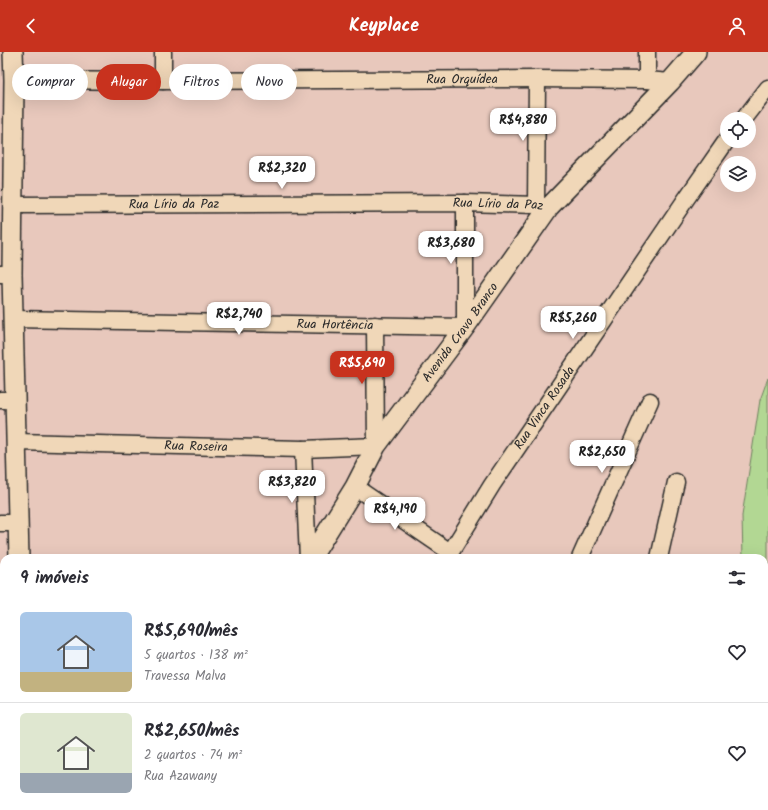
<!DOCTYPE html>
<html lang="pt">
<meta charset="utf-8">
<style>
:root{--surface:#fff;--page:#f7f7f7;--text:#2b2b33;--muted:#7c7c81;--line:#e1e1e2;--accent:#c8321e}
body{margin:0;font-family:Kalam,sans-serif;background:var(--page);color:var(--text);height:100vh;display:flex;flex-direction:column;font-size:15px;white-space:nowrap}
*{box-sizing:border-box;margin:0}
p{font-size:13px;color:var(--muted)}
.icon{flex:none;width:22px;height:22px;fill:none;stroke:currentColor;stroke-width:2;stroke-linecap:round;stroke-linejoin:round}
.map{position:relative;flex:1;overflow:hidden}
.drawer{position:absolute;left:0px;top:502px;width:768px;height:256px;display:flex;flex-direction:column;background:var(--surface);border-radius:12px 12px 0 0;box-shadow:0 4px 16px #0002}
.drawer>*{flex:none}
.guide{position:absolute;left:12px;top:12px;width:400px;height:36px;display:flex;gap:8px}
.controls{position:absolute;left:720px;top:60px;display:grid;gap:8px}
.controls a{display:grid;place-items:center;width:36px;height:36px;border-radius:50%;background:var(--surface);box-shadow:0 4px 16px #0002;font-size:20px}
.price{position:absolute;translate:-50% -34px;padding:0 9px;border-radius:8px;background:#fff;color:#222;font-size:13px;line-height:26px;filter:drop-shadow(0 1px 2px #0008)}
.price::after{content:'';position:absolute;left:50%;top:24px;width:12px;height:9px;margin-left:-6px;background:inherit;clip-path:polygon(0 0,100% 0,50% 100%)}
.price.current{background:var(--accent);color:#fff}
ul{padding:0;list-style:none}
li{display:flex;align-items:center;gap:12px;height:100px;padding:0 20px}
li+li{border-top:1px solid var(--line)}
li span{display:grid;place-items:center;flex:none;width:112px;height:80px;border-radius:6px;color:#555}
li>.icon{margin-inline-start:auto}
span .icon{width:48px;height:48px;fill:#fffc;stroke-width:1}
li b{font-size:17px}
h2{display:flex;justify-content:space-between;align-items:center;height:48px;padding:0 20px;font-size:17px}
.chip{padding:0 14px;border-radius:18px;background:var(--surface);box-shadow:0 4px 16px #0002;font-size:14px;line-height:36px}
.chip.current{background:var(--accent);color:#fff}
header{display:flex;justify-content:space-between;align-items:center;height:52px;padding:0 20px;background:var(--accent);color:#fff;font-size:18px;font-weight:700}
.map>svg:first-child{display:block}
.green{fill:#b2d793;stroke:#6e815f}
.lines{fill:none;stroke-linecap:round;stroke-linejoin:round}
.minor-casing{stroke:#2b2b2b;stroke-width:19}
.tertiary-casing{stroke:#2b2b2b;stroke-width:22}
.minor{stroke:#f0d7b8;stroke-width:16}
.tertiary{stroke:#f0d7b8;stroke-width:19}
.labels{text-anchor:middle;dominant-baseline:central;stroke-width:3.5;stroke-linejoin:round;paint-order:stroke}
.street-label{font-size:13px;fill:#2b2b2b;stroke:#f0d7b8}
</style>
<header><svg class="icon" aria-label="back" viewBox="0 0 24 24"><path d="M15 5l-7 7 7 7"/></svg>Keyplace<svg class="icon" aria-label="person" viewBox="0 0 24 24"><circle cx="12" cy="8" r="4"/><path d="M4 21q1-7 8-7t8 7"/></svg></header>
<div class="map">
<svg width="768" height="758" viewBox="0 0 768 758">
<rect width="100%" height="100%" fill="#e8c8bc"/>
<filter id="ink" filterUnits="userSpaceOnUse"><feTurbulence type="fractalNoise" baseFrequency=".025" numOctaves="2"/><feDisplacementMap in="SourceGraphic" scale="8" xChannelSelector="R" yChannelSelector="G"/><feConvolveMatrix kernelMatrix="1 2 1 2 8 2 1 2 1" color-interpolation-filters="sRGB"/></filter>
<g filter="url(#ink)">
<path class="green" d="M768,326V717L764,715V506H743L742,464L760,348Z"/>
<g class="lines">
<defs>
<g id="minor">
<path id="s1" d="M14,28L163,29L537,27L647,28L670,30"/>
<path d="M647,28V0"/>
<path d="M163,29V0"/>
<path d="M744,67L768,36"/>
<path id="s2" d="M14,153L465,151L536,153L549,155"/>
<path d="M536,153L537,27"/>
<path d="M0,222H12"/>
<path id="s3" d="M13,267L465,275V151"/>
<path d="M0,348H14"/>
<path id="s4" d="M16,390L303,397L376,394L375,273"/>
<path d="M303,397L308,506"/>
<path d="M355,435L450,500"/>
<path d="M0,471H19"/>
<path id="s5" d="M447,506L492,433L686,147L727,88"/>
<path d="M580,506L650,349"/>
<path d="M659,506L676,430"/>
<path d="M0,592H4"/>
<path d="M0,713H4"/>
<path d="M764,753H768"/>
<path d="M678,758L679,754"/>
</g>
<g id="tertiary">
<path d="M13,0L14,28L12,222L19,506"/>
<path id="s6" d="M311,506L355,435L376,394L465,275L549,155L670,30L696,0"/>
<path d="M19,754V758"/>
<path d="M52,758L64,754"/>
</g>
</defs>
<use href="#minor" class="minor-casing"/>
<use href="#tertiary" class="tertiary-casing"/>
<use href="#minor" class="minor"/>
<use href="#tertiary" class="tertiary"/>
</g>
</g>
<g class="labels">
<g class="street-label">
<text stroke="none"><textPath href="#s1" startOffset="448">Rua Orquídea</textPath></text>
<text stroke="none"><textPath href="#s2" startOffset="160">Rua Lírio da Paz</textPath></text>
<text stroke="none"><textPath href="#s2" startOffset="484">Rua Lírio da Paz</textPath></text>
<text stroke="none"><textPath href="#s3" startOffset="322">Rua Hortência</textPath></text>
<text stroke="none"><textPath href="#s6" startOffset="271">Avenida Cravo Branco</textPath></text>
<text stroke="none"><textPath href="#s5" startOffset="179">Rua Vinca Rosada</textPath></text>
<text stroke="none"><textPath href="#s4" startOffset="180">Rua Roseira</textPath></text>
</g>
</g>
</svg>
<div class="controls">
<a><svg class="icon" aria-label="locate" viewBox="0 0 24 24"><circle cx="12" cy="12" r="6"/><path d="M12 2v4M12 18v4M2 12h4M18 12h4"/></svg></a>
<a><svg class="icon" aria-label="layers" viewBox="0 0 24 24"><path d="M12 4l9 5-9 5-9-5zM3 14l9 5 9-5"/></svg></a>
</div>
<b class="price" style="left:523px;top:90px">R$4,880</b>
<b class="price" style="left:282px;top:138px">R$2,320</b>
<b class="price" style="left:451px;top:213px">R$3,680</b>
<b class="price" style="left:239px;top:284px">R$2,740</b>
<b class="price" style="left:573px;top:288px">R$5,260</b>
<b class="price current" style="left:362px;top:333px">R$5,690</b>
<b class="price" style="left:602px;top:422px">R$2,650</b>
<b class="price" style="left:292px;top:452px">R$3,820</b>
<b class="price" style="left:395px;top:479px">R$4,190</b>
<div class="guide">
<a class="chip">Comprar</a>
<a class="chip current">Alugar</a>
<a class="chip">Filtros</a>
<a class="chip">Novo</a>
</div>
<section class="drawer">
<h2>9 imóveis<svg class="icon" aria-label="filters" viewBox="0 0 24 24"><path d="M4 7h16M4 17h16"/><circle cx="9" cy="7" r="2"/><circle cx="15" cy="17" r="2"/></svg></h2>
<ul>
<li><span style="background:linear-gradient(#a9c7e8 75%,#c2b280 0)"><svg class="icon" aria-label="home" viewBox="0 0 24 24"><path d="M3 11l9-7 9 7M6 9v11h12V9"/></svg></span><div><b>R$5,690/mês</b><p>5 quartos · 138 m²</p><p>Travessa Malva</p></div><svg class="icon" aria-label="heart" viewBox="0 0 24 24"><path d="M12 20l-8-8c-3-5 5-10 8-4 3-6 11-1 8 4z"/></svg></li>
<li><span style="background:linear-gradient(#dfe7d0 75%,#9aa5b1 0)"><svg class="icon" aria-label="home" viewBox="0 0 24 24"><path d="M3 11l9-7 9 7M6 9v11h12V9"/></svg></span><div><b>R$2,650/mês</b><p>2 quartos · 74 m²</p><p>Rua Azawany</p></div><svg class="icon" aria-label="heart" viewBox="0 0 24 24"><path d="M12 20l-8-8c-3-5 5-10 8-4 3-6 11-1 8 4z"/></svg></li>
</ul>
</section>
</div>
